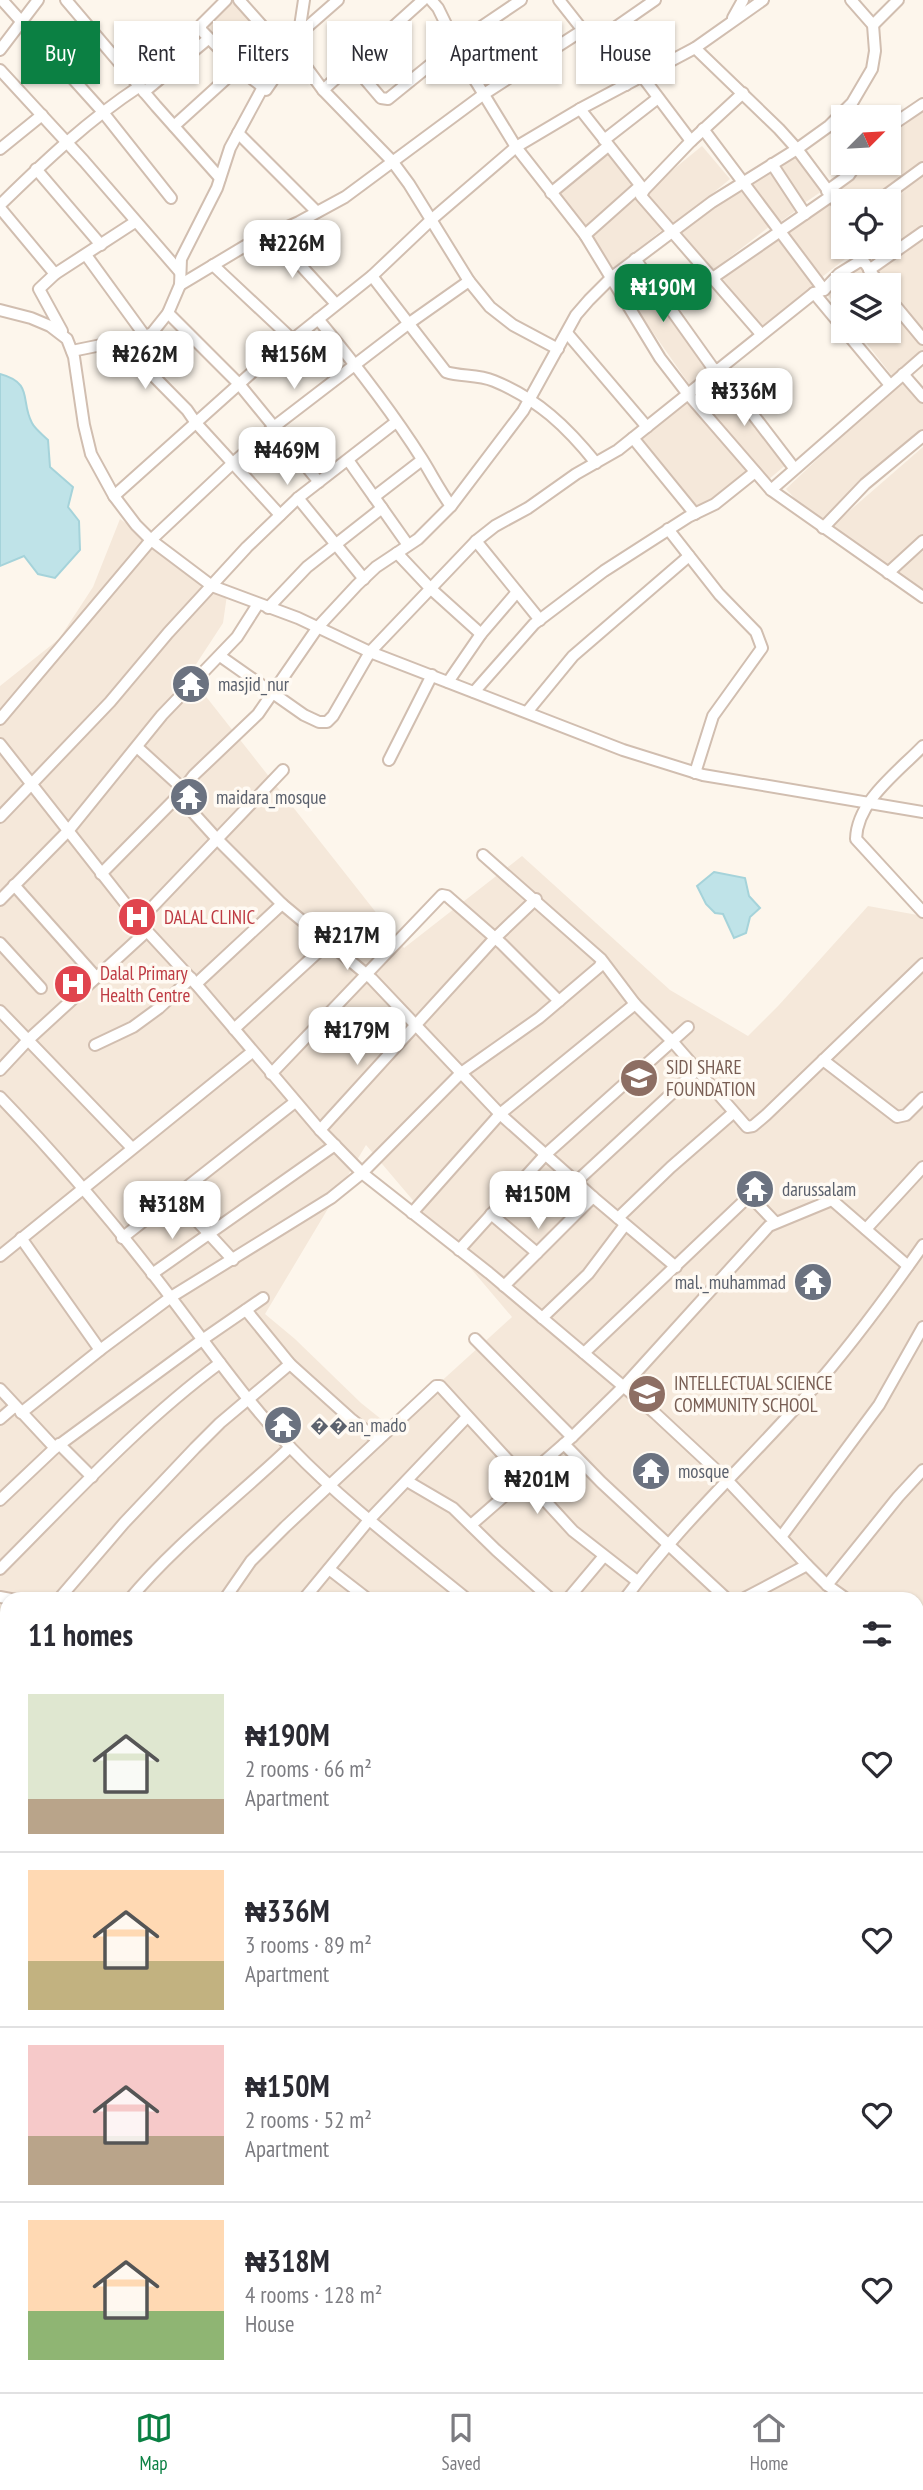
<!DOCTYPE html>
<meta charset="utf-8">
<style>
:root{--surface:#fff;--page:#f7f7f7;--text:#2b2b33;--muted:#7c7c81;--line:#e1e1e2;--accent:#0b8043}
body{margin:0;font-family:"PT Sans Narrow",sans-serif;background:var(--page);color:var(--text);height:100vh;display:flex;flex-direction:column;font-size:26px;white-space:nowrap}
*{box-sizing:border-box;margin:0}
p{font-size:23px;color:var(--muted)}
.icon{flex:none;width:38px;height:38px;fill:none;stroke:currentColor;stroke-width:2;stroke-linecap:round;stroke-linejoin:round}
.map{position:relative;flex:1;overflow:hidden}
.side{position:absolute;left:0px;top:1592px;width:924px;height:800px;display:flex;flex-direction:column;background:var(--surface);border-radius:21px 21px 0 0;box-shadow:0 2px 5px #0004}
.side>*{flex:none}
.guide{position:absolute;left:21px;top:21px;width:882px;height:63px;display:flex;gap:14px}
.needle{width:46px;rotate:66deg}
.controls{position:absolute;left:831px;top:105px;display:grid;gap:14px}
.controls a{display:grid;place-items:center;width:70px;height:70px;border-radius:0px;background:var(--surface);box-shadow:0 2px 5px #0004;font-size:35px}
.price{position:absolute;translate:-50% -60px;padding:0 16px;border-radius:14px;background:#fff;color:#222;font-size:23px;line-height:46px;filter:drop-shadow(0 2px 4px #0008)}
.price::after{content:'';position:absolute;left:50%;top:42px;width:21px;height:16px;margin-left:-10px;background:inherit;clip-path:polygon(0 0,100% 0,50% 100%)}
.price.active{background:var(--accent);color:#fff}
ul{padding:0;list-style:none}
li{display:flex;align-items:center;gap:21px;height:175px;padding:0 28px}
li+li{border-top:2px solid var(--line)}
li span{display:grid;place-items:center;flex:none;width:196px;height:140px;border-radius:0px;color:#555}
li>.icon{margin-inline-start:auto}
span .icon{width:84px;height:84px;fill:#fffc;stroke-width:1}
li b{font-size:30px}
h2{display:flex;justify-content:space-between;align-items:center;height:84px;padding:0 28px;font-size:30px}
.chip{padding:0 24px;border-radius:0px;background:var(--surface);box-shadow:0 2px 5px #0004;font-size:24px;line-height:63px}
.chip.active{background:var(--accent);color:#fff}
.dock{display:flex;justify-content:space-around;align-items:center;height:98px;border-top:2px solid var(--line);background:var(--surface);font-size:19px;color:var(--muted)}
.dock a{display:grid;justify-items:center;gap:4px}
.dock .active{color:var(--accent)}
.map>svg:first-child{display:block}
.residential{fill:#f5e8da;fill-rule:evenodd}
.water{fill:#bfe3e8;stroke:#a5d3da;stroke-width:2}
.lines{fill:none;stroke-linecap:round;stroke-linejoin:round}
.minor-casing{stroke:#d1beb0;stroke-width:14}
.minor{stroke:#fff;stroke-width:10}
.labels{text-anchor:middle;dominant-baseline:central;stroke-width:7;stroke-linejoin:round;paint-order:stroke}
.worship-label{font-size:19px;fill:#5b616d;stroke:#fffaf3;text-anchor:start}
.health-label{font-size:19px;fill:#be3a42;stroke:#fffaf3;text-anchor:start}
.education-label{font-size:19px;fill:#785e54;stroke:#fffaf3;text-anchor:start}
</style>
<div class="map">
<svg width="923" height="2392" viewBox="0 0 923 2392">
<rect width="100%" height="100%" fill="#fdf6ec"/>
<g class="residential">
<path d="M227,0H241L296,53L263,87L201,27Z"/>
<path d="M923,105V162L875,201H844L843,211L830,191L860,163H889V131Z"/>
<path d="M702,146L730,179L669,229L641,196Z"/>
<path d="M606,152L634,184L586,226L558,193Z"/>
<path d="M797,154L822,191L803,204L778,165Z"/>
<path d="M770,169L798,209L779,223L750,183Z"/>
<path d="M923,169V224L870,265L862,247H889V201H881Z"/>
<path d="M739,186L770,226L712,271L681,231Z"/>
<path d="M636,197L662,230L614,268L587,235Z"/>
<path d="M830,202L843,220L844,247H851L850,255L822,277L789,233Z"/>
<path d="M923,236V330L877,272Z"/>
<path d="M776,237L814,285L761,327L723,279Z"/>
<path d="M860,261L879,285H844L843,314L824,290Z"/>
<path d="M635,264L708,370L689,384L615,278Z"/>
<path d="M889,298L923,341V353L893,377L857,331H889Z"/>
<path d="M715,377L788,463L768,480L695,393Z"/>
<path d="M902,379L923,401V432L822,527L786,489Z"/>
<path d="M687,399L747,472L713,501L697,508L639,439Z"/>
<path d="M923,447V536L888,567L831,527Z"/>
<path d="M120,519L227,595L223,623L189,675L404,948L522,856L670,990L748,1036L779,1005L868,906L923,916V2392H0V686L59,639L93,587ZM366,1145L512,1317L391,1427L361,1403L295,1339L265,1314ZM7,1600H917V2385H7Z"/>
<path d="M923,551V590L896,572Z"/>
</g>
<g class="water">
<path d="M0,374C34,383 20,401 32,423C35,429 43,435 48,440L50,467L73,487L68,507L79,521L80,550L55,578L38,574L24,556L0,566Z"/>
<path d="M714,872L745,878L749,896L760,908L750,917L746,933L734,938L723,914L715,913L706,904L697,886Z"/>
</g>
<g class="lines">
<defs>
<g id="minor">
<path d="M2,0L102,111L171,198"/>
<path d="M66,0L156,106L220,178"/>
<path d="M226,0L201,25V30L238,68L263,87"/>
<path d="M239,0L272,37L296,53L323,90L392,161L409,184L469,281L490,307L513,325L558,349"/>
<path d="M431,0L438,8L467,67L516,147L585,235L660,358L687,393L771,490L923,597"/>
<path d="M559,0L626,85"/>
<path d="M733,18L743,0"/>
<path d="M873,25L898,0"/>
<path d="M298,35L338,0"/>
<path d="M593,43L655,0"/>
<path d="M695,48L779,129L797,149L844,212"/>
<path d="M0,50L38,0"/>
<path d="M352,64L381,98L388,99L456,44L521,0"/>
<path d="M0,70L84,161L180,272"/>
<path d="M642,76L691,141"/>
<path d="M323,90L423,0"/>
<path d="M144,92L208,39"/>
<path d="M743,93L691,141L644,190L641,196L761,334"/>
<path d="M580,109L644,190"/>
<path d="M174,126L238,68"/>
<path d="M889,127L923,104"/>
<path d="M703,129L824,290"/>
<path d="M238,133L317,212"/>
<path d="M604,140L658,98"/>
<path d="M0,149L42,115"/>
<path d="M772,164L805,214"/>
<path d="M36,169L101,245"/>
<path d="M827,191L849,175L857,163"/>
<path d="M551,193L608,146"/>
<path d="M878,201L923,168"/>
<path d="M0,205C44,162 88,120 140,86"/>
<path d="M0,208L55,274"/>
<path d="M272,234L336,304"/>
<path d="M585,235L640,186"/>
<path d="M857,247L860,261L865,263L880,285"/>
<path d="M86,255L145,336"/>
<path d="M635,259L715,371"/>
<path d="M213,265L293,340"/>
<path d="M869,270L923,232"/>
<path d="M372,276L446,372C461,377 477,374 494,381C538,399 567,427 596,463"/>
<path d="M714,277L831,196"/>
<path d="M180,285L245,246L299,222L345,197L484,94L583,30"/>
<path d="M814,293L844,329"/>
<path d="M889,298L923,339"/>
<path d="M0,310L31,318L50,326L67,339L74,357L84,425L91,454L114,496L136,525L151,540L212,586L298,618L370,652L623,750L703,775L923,812"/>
<path d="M168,313L239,384L319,482"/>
<path d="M318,319C355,364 391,410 422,459C432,475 440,491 451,506"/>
<path d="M62,331L39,289L55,274L135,222"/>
<path d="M845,331L890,385"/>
<path d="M567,333L647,427"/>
<path d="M119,341L187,410L196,423L280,515"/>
<path d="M72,351L145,336L152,333L168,313L180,285L181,259L217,188L230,148L263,87L266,90L284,64L296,53L304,0"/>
<path d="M718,369L794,468"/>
<path d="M903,374L923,397"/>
<path d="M633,438L695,514"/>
<path d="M348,460L408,545"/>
<path d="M771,490L923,357"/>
<path d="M114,496L257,368L372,276L431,220L516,147L580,109L695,48L763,0"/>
<path d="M374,497L422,460"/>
<path d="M298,498L364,579"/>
<path d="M823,528L865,484L923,436"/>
<path d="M668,529L719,594L756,632L762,648L713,716L695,773"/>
<path d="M476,541L540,620"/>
<path d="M397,553L430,588L481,634"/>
<path d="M888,573L923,541"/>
<path d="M268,608L307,567L382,508"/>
<path d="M220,656L304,715L319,722H327L333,716L370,652L476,541L495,526L528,508L576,474L618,450L814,293L824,290L839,274L860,261"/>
<path d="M448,682L481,634L517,592"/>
<path d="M474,692L534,624L604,571L688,517L715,504L755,472"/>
<path d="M527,712L573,656L689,556"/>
<path d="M0,719L151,540L233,463L275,426L408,324L469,281"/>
<path d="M0,744L147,931L196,984L320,1130L362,1173L489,1273L656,1414L728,1481L807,1565L827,1585L848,1600"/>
<path d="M923,746C898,772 857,801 856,839L923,912"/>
<path d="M137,747L182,788"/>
<path d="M389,760L432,675"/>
<path d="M178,796L217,839L282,904L372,979L500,1114L593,1197L676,1267"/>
<path d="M0,817L110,702L168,633L247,547L298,498L396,422"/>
<path d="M483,855L601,959L635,1004L672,1041L747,1127L753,1126L766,1115L923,964"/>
<path d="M101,874L178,796L194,775L258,714L318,627L357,585L376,567L418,539L451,506L523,411L576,315L589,300L612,277L712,202L797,149L829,126L852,103L872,69L875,51L873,25L851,0"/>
<path d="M14,885L96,977"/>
<path d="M0,900L68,831L162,715L237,637L258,604"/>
<path d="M139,921L283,770"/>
<path d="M0,943L41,988"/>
<path d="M196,984L282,904"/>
<path d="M0,1011L132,1148"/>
<path d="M234,1029L328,943"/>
<path d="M95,1045L133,1027L159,1008L191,978"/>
<path d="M823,1060L897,1117L906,1115L923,1098"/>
<path d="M0,1070L28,1040L147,931"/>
<path d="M271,1074L442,895L447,896L502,944L559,1001"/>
<path d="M0,1097C61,1160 119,1229 172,1299C210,1349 247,1402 291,1448C345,1504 408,1551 468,1600"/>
<path d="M320,1130L494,939L536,899"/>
<path d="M576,1182L697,1070"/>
<path d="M175,1197L233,1260"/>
<path d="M412,1213L500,1114L635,1004"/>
<path d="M491,1214L537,1253"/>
<path d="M618,1218L671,1167L733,1113"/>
<path d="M866,1229L923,1167"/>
<path d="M21,1238L100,1350"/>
<path d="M122,1238L295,1102"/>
<path d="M459,1250L545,1155L688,1027"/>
<path d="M0,1256L252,1052"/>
<path d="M152,1274L335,1145"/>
<path d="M504,1286L593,1197"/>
<path d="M246,1310L290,1364L351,1419L378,1440"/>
<path d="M542,1318L588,1274L625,1225"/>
<path d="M475,1339L572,1437"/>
<path d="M584,1353L746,1199L752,1198L775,1222"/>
<path d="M0,1389L55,1448"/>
<path d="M21,1413L100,1350L171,1297L331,1198L362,1173L461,1073L539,1018L599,967L602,962"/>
<path d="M0,1419L14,1407"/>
<path d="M59,1444L92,1477"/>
<path d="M564,1444L601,1482L728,1600"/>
<path d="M407,1481L453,1508L496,1550L552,1600"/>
<path d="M0,1500L55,1448L202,1340L263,1298"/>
<path d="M471,1525L572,1437L623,1387L769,1226L832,1200L908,1266"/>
<path d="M781,1537L879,1405L923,1327"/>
<path d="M0,1569C71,1498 139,1423 220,1363"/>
<path d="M329,1569L369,1600"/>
<path d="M827,1585L898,1497L923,1470"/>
<path d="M0,1597L16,1600"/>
<path d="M58,1600L124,1523L195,1448L220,1423L290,1364"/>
<path d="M129,1600C177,1542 237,1498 290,1447"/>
<path d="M224,1600L251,1561L285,1527L436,1386H440L573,1531L637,1581"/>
<path d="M303,1600L369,1520L467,1417"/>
<path d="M567,1600L604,1556"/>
<path d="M624,1600C679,1525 748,1462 809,1393C850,1347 888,1295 923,1245"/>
<path d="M741,1600L807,1565"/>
<path d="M917,1633L923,1636"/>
<path d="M0,1672L7,1663"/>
<path d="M917,1696L923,1690"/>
<path d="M0,1768L7,1760"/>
<path d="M917,1770L923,1765"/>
<path d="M0,1819L7,1828"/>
<path d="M917,1855L923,1849"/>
<path d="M0,1863L7,1856"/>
<path d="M917,1938L923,1931"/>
<path d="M0,1942L7,1951"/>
<path d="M917,1980L923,1986"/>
<path d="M917,2011L923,2004"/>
<path d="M0,2017L7,2011"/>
<path d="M0,2042L7,2051"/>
<path d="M0,2093L7,2086"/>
<path d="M917,2098L923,2088"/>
<path d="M0,2158L7,2162"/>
<path d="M917,2232L923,2226"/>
<path d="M0,2239L7,2241"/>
<path d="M917,2256L923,2261"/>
<path d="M0,2325L7,2318"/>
<path d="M917,2363L923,2358"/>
<path d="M180,2385L189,2392"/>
<path d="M366,2385L381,2392"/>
<path d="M860,2385L865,2392"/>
<path d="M44,2392L52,2385"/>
<path d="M130,2392L137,2385"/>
<path d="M247,2392L252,2385"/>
<path d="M325,2392L330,2385"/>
<path d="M400,2392L405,2385"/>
<path d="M478,2392L482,2385"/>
<path d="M568,2392L574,2385"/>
<path d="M663,2392L669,2385"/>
<path d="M766,2392L776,2385"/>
<path d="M878,2392L887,2385"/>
</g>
</defs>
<use href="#minor" class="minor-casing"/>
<use href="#minor" class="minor"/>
</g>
<defs>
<symbol id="temple-disc" viewBox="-11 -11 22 22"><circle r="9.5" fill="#6b7280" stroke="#fffaf3"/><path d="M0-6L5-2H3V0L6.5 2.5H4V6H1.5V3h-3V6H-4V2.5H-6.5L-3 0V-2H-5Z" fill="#fff"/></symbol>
<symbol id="hospital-disc" viewBox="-11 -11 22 22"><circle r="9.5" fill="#e0444e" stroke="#fffaf3"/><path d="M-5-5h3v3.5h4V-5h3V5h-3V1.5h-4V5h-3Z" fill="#fff"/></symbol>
<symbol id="school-disc" viewBox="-11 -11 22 22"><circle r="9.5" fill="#8d6e63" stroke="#fffaf3"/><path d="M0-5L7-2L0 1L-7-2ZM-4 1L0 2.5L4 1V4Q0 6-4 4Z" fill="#fff"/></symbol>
</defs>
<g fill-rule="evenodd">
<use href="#temple-disc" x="169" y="662" width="44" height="44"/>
<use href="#temple-disc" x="167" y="775" width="44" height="44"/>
<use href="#hospital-disc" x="115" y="895" width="44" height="44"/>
<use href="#hospital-disc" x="51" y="962" width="44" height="44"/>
<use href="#school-disc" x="617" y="1056" width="44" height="44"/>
<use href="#temple-disc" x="733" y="1167" width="44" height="44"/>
<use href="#temple-disc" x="791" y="1260" width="44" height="44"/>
<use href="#school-disc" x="625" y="1372" width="44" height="44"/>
<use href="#temple-disc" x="261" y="1403" width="44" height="44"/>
<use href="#temple-disc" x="629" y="1449" width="44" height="44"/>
</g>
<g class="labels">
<g class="worship-label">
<text x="218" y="684">masjid_nur</text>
<text x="216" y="797">maidara_mosque</text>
<text x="782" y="1189">darussalam</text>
<text x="786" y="1282" text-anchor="end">mal._muhammad</text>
<text x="310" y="1425">��an_mado</text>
<text x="678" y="1471">mosque</text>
</g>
<g class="health-label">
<text x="164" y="917">DALAL CLINIC</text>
<text x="100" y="973">Dalal Primary<tspan x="100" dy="22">Health Centre</tspan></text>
</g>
<g class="education-label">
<text x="666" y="1067">SIDI SHARE<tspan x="666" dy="22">FOUNDATION</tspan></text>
<text x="674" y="1383">INTELLECTUAL SCIENCE<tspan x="674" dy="22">COMMUNITY SCHOOL</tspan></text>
</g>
</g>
</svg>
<div class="controls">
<a><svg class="needle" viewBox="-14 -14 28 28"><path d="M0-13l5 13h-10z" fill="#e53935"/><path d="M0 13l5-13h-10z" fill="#7c7c81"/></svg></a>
<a><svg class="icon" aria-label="locate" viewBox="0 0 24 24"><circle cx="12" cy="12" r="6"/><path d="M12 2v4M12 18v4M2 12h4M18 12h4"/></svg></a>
<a><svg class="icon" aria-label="layers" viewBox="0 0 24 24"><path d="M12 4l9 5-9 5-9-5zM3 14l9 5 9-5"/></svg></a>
</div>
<b class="price" style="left:292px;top:280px">₦226M</b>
<b class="price active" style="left:663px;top:324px">₦190M</b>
<b class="price" style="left:145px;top:391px">₦262M</b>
<b class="price" style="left:294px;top:391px">₦156M</b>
<b class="price" style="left:744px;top:428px">₦336M</b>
<b class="price" style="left:287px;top:487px">₦469M</b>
<b class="price" style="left:347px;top:972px">₦217M</b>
<b class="price" style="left:357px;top:1067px">₦179M</b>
<b class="price" style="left:538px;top:1231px">₦150M</b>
<b class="price" style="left:172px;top:1241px">₦318M</b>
<b class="price" style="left:537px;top:1516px">₦201M</b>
<div class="guide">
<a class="chip active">Buy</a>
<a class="chip">Rent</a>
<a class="chip">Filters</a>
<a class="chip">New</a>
<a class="chip">Apartment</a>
<a class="chip">House</a>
</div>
<section class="side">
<h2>11 homes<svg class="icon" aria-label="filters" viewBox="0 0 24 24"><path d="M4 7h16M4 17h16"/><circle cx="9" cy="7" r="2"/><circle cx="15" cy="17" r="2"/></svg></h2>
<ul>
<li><span style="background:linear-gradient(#dfe7d0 75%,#b9a48a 0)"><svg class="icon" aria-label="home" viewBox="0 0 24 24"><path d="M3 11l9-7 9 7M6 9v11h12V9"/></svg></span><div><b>₦190M</b><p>2 rooms · 66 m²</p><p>Apartment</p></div><svg class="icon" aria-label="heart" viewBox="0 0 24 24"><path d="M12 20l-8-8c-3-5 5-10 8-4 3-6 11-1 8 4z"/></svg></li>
<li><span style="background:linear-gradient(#ffd9b3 65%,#c2b280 0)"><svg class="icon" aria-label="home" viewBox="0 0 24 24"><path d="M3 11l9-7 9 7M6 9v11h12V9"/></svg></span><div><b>₦336M</b><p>3 rooms · 89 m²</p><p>Apartment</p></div><svg class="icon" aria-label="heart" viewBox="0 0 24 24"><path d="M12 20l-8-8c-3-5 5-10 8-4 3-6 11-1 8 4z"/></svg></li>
<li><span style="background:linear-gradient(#f6c9c9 65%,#b9a48a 0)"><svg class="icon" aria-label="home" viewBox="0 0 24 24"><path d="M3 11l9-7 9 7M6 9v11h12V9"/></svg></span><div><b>₦150M</b><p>2 rooms · 52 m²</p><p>Apartment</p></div><svg class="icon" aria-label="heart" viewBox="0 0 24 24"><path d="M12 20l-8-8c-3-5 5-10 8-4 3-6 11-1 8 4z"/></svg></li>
<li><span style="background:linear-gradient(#ffd9b3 65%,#8fb573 0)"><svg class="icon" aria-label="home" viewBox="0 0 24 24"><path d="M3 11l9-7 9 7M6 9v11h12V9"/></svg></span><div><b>₦318M</b><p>4 rooms · 128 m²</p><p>House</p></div><svg class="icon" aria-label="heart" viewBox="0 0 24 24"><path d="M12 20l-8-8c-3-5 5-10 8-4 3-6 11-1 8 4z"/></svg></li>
</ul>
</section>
</div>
<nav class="dock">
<a class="active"><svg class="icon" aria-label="map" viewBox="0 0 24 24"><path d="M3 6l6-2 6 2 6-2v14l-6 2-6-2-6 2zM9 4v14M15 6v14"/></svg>Map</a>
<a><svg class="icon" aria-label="saved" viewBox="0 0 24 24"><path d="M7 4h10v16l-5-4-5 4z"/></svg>Saved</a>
<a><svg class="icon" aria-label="home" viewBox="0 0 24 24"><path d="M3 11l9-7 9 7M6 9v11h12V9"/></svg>Home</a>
</nav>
